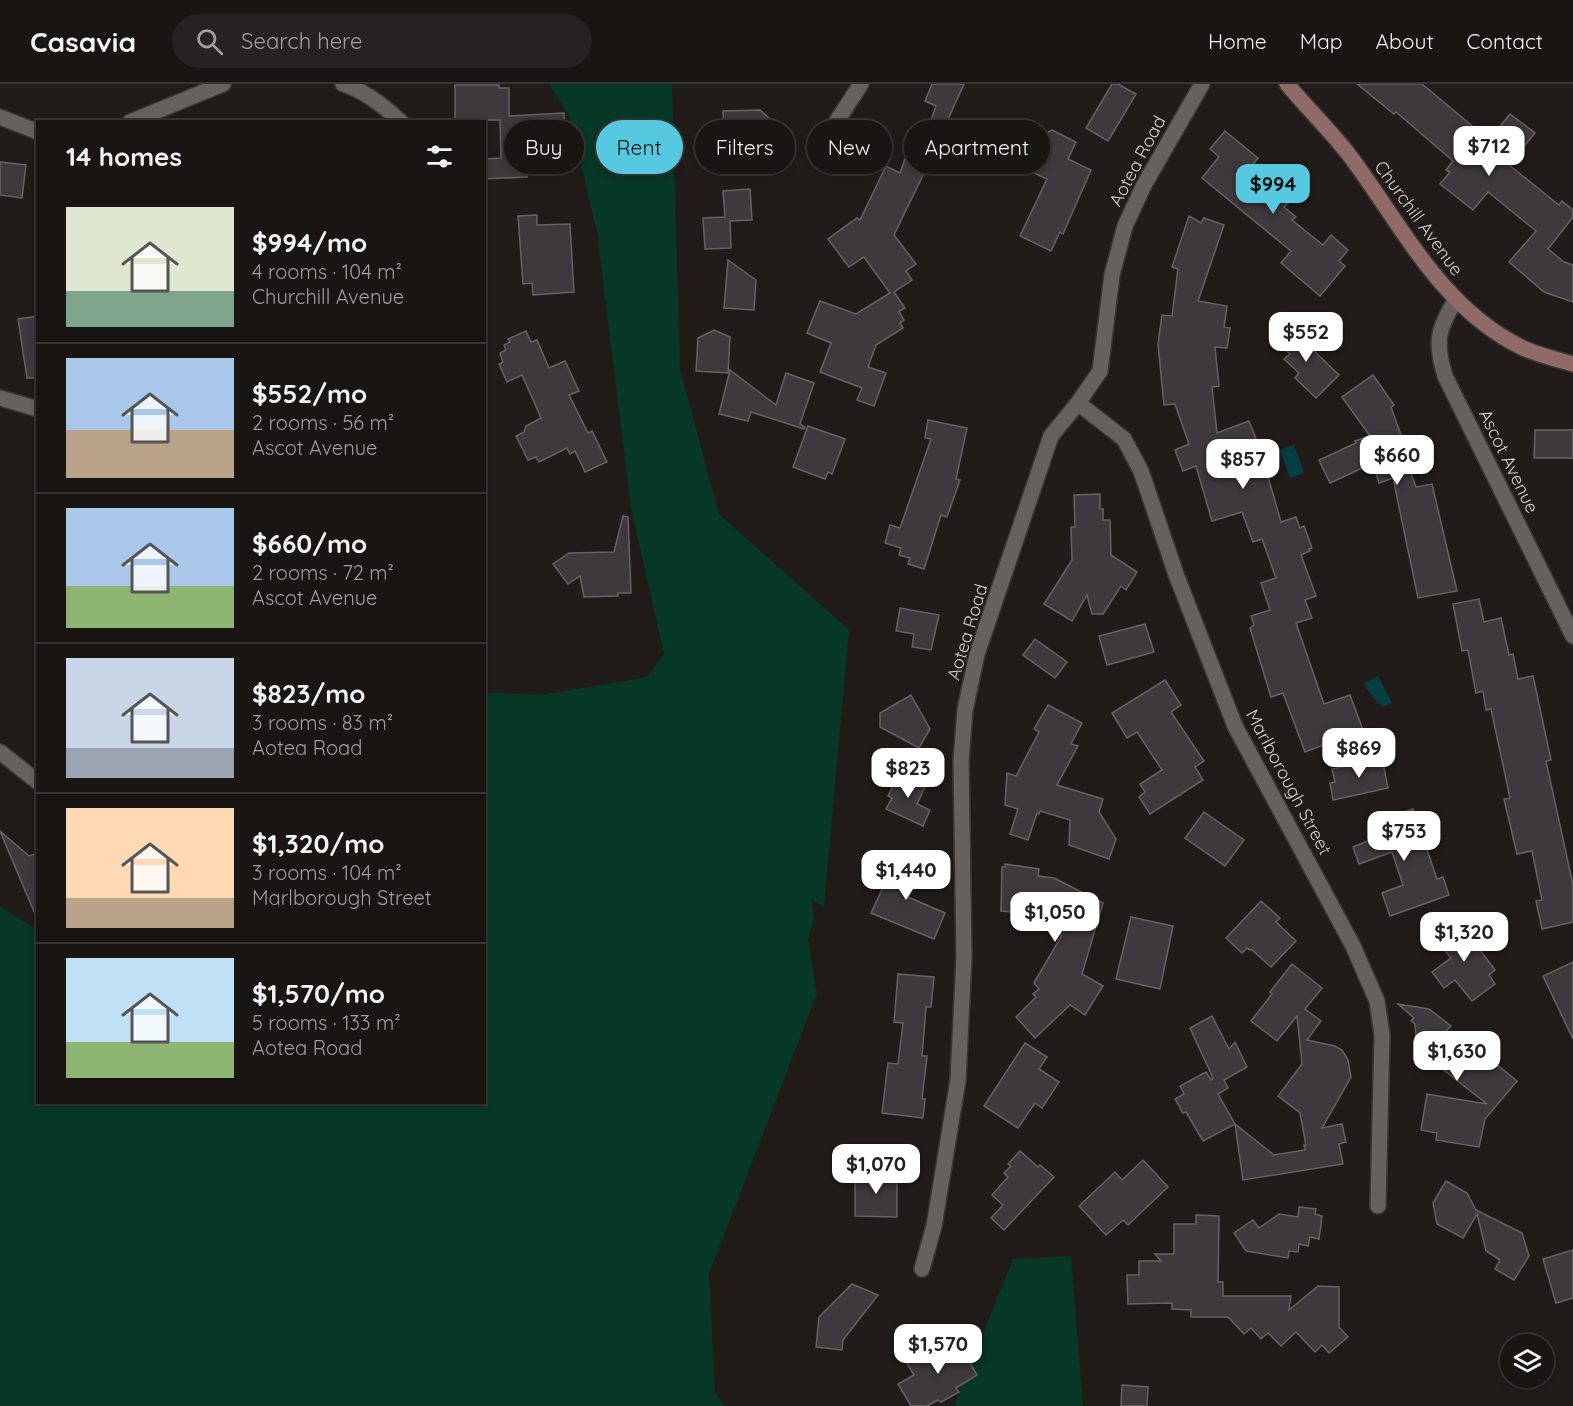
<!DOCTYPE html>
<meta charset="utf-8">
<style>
:root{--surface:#191513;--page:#262221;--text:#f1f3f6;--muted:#9f9fa0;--line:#373433;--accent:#56c9e0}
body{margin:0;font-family:Quicksand,sans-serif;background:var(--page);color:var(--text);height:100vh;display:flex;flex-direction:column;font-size:22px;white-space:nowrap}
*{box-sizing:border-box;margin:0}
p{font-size:20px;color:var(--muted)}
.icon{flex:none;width:33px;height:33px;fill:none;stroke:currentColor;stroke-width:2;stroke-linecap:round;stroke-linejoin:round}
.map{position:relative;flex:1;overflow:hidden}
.sheet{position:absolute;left:36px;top:36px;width:450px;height:984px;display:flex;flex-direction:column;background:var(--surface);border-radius:0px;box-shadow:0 3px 9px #0003,0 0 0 2px var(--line)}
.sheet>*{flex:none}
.guide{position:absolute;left:504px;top:36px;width:570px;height:54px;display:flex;gap:12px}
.buttons{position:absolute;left:1500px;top:1250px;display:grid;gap:12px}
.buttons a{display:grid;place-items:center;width:54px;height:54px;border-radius:50%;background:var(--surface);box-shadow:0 3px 9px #0003,0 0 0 2px var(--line);font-size:30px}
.price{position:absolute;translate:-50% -51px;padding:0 14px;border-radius:12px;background:#fff;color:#222;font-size:20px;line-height:39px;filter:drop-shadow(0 2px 3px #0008)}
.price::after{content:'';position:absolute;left:50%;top:36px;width:18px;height:14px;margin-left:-9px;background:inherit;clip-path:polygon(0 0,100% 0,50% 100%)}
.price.current{background:var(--accent);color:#111}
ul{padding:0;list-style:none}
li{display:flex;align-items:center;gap:18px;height:150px;padding:0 30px}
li+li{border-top:2px solid var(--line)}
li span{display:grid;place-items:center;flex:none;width:168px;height:120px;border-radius:0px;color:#555}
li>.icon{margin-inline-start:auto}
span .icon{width:72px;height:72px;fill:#fffc;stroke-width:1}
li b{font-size:26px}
h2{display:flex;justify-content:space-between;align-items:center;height:72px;padding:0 30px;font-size:26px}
.pill{padding:0 21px;border-radius:27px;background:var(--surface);box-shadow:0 3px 9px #0003,0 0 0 2px var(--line);font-size:21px;line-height:54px}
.pill.current{background:var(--accent);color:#111}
header{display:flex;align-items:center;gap:36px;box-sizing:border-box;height:84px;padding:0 30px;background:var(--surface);border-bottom:2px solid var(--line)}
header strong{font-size:28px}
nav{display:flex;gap:33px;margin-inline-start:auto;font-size:21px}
.search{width:420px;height:54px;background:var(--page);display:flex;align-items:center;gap:15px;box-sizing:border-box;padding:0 21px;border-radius:33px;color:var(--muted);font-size:22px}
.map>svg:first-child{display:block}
.green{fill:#073725}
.water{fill:#063f43}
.building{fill:#3e393c;stroke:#676165;stroke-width:1.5}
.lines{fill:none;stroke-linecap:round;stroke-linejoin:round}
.street-casing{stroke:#3b3735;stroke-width:18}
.secondary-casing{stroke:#3b3735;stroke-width:18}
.street{stroke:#67615d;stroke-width:15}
.secondary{stroke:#8f6a66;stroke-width:15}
.labels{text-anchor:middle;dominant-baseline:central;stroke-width:4.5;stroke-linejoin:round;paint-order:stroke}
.street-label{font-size:18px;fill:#d5d1cf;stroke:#211c19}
</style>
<header>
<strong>Casavia</strong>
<div class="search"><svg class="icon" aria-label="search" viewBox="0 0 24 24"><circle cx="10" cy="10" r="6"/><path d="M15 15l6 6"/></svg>Search here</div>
<nav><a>Home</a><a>Map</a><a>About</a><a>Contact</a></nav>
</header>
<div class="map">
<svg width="1573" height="1322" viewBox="0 0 1573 1322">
<rect width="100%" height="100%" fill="#211c19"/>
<g class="green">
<path d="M549,0H672L680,285L719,430L849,546L824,823L812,816L814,837L808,855L817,910L709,1190L715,1309L725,1322H0V822L37,846L38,1018H484L485,608L540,611L647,593L664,570L631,424L597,148L570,34Z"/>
<path d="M1071,1172L1083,1322H954L1013,1175Z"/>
</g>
<g class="water">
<path d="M1294,361L1304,389L1290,394L1280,366Z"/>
<path d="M1378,592L1392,619L1383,623C1376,617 1368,608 1364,599Z"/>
</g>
<g class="building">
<path d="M932,0H964L945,42L954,45L953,48L977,57L970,77L955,73L951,86L929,79L894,151L916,180L906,187L912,196L894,208L905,224L899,227L904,236L900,239L903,244L876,261L868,283L886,289L874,322L857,316L862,304L820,288L831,259L807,249L820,217L856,230L890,209L864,173L849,183L828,155L857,134L860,136L886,82L900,89L913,51L924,55L936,22L925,17Z"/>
<path d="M1112,0H1118L1136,10L1108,57L1086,44Z"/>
<path d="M1357,0H1422L1489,56L1510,30L1535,49L1509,81L1559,121L1562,117L1573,126V133L1548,165L1564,178L1573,181V218L1544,208L1509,178L1536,147L1488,108L1473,126L1440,100L1450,88L1446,86L1453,77L1396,28L1394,30Z"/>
<path d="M455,1H499V4H509V32L564,29L565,54L533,56V66H526L527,93L484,95V75L501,74L500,36H455Z"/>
<path d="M760,26L780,44L769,57L762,52H734L735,79L708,80V52L724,51L723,27Z"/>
<path d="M1052,46L1076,58L1068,75L1091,86L1063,150L1060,148L1051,167L1020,152L1047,95L1021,83L1034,56Z"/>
<path d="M1225,47L1258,74L1249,85L1289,118L1284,123L1296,133L1292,136L1323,161L1331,151L1348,166L1339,177L1345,182L1320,212L1281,179L1291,167L1202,94L1219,73L1210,65Z"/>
<path d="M0,78L26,81L22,114L0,111Z"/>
<path d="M750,105L752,136L730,137L731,164L705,165L703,134L725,133L723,107Z"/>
<path d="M537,131V141L570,140L574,208L533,211L532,199L523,200L518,132Z"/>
<path d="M1189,132L1201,139L1204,134L1224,141L1198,217L1227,222L1224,243L1230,244L1227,264L1215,263L1219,302L1212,303L1217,349L1249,337L1260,365L1281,438L1296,433L1300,444L1304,442L1312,464L1309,465L1310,467L1301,471L1316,512L1305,516L1312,534L1296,539L1324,620L1350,611L1363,646L1305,668L1283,609L1271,613L1250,544L1254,541L1251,532L1270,526L1261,499L1276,494L1262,455L1253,458L1242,428L1212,437L1196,382L1183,387L1175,366L1189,360L1175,320L1164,321L1158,260L1162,231L1172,232L1178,185L1172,183Z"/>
<path d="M728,176L756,196L754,226L724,224Z"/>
<path d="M38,232V294H27L18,235Z"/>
<path d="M1287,241L1339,291L1316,314L1295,294L1299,289L1284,275L1290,270L1274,255Z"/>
<path d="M714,246L730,253L728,289L696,287L698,254Z"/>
<path d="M526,247L531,258L537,256L549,284L565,277L579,307L569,311L588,349L592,347L607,378L585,388L575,367L570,370L567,364L539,378L536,373L528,376L516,352L524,348L526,342L541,334L522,291L507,298L499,280L503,278L500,269L506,266L504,261L510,258L508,255Z"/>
<path d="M730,286L776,321L786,289L814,299L800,340L805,343L804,345L751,328L748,337L719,330Z"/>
<path d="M1373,291L1394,321L1391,323L1408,371L1405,373L1416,403L1432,400L1457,507L1418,514L1393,394L1379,399L1373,379L1330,399L1319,376L1356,359L1355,357L1370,352L1342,313Z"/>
<path d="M928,336L967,344L956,395L960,396L947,433L941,431L924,485L908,480L910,474L899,471L901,464L885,459L890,441L900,444L931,355L925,354Z"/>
<path d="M808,342L845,355L832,390L828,388L825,395L793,383Z"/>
<path d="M1535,346H1573V374H1534Z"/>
<path d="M1100,410V425H1103V436H1110L1111,471L1137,488L1126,506L1121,502L1103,530H1092L1087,511L1072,537L1044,520L1072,476L1071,443H1075L1074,411Z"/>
<path d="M623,432L628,433L631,509H618V512L584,513L580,492L568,500L553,480L569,469L614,468Z"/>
<path d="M1479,515L1484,538L1501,534L1509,571L1513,570L1518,595L1533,592L1551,676L1546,677L1573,801V838L1542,845L1536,817L1542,816L1532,767L1517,770L1504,715L1510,714L1491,625L1486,626L1483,607L1476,609L1468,566L1462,567L1453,520Z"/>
<path d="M900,524L939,531L931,566L912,563L914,550L896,547Z"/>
<path d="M1145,540L1154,568L1107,581L1099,552Z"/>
<path d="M1035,555L1067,578L1055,594L1023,571Z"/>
<path d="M1165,596L1181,621L1171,628L1204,677L1195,683L1203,696L1150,730L1139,713L1145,708L1140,700L1162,686L1137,648L1127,654L1112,629Z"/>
<path d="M911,611L930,645L919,664L880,643V629Z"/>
<path d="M1048,621L1082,639L1071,660L1078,662L1057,701L1103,715L1099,728L1116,755L1109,775L1069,761L1070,736L1040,727L1039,730L1037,729L1028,756L1010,750L1018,725L1005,721L1007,689L1016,692L1039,648L1034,645Z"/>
<path d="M1382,674L1388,704L1333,716L1330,699L1335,698L1332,685Z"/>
<path d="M900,688L926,701L917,720L930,726L923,742L886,725L892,714L888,712Z"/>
<path d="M1413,725L1437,795L1443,793L1449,811L1390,832L1382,809L1403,801L1392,768L1359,780L1353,763L1375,754L1370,740Z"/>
<path d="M1204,728L1244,756L1225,782L1185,754Z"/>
<path d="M0,747L29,772L38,769V837Z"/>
<path d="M899,769L920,779L915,790L918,792L908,813L945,829L934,855L871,829Z"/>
<path d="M1005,780L1039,785L1038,792L1054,794L1103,819L1082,890L1103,902L1085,931L1070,921L1035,954L1016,933L1036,913L1033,910L1039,905L1034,899L1062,851L1058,849L1062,841L1059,840L1061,833L1001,827L1002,783H1005Z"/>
<path d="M1261,817L1280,834L1276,838L1296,857L1271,883L1251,865L1250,866L1247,864L1242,869L1226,854Z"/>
<path d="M1131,833L1173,842L1160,905L1116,895Z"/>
<path d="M1458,837L1495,886L1489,891L1495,900L1472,917L1455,896L1444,904L1432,888L1451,874L1435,854Z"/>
<path d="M1573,878V955L1543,892Z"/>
<path d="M1292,880L1322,904L1305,925L1321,937L1307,956L1335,962L1342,966L1348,976L1351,993L1322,1044L1342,1040L1346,1058L1339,1060L1343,1080L1243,1096L1235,1040L1274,1071L1305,1066L1304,1061H1306L1300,1029L1278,1012L1302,980L1297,932L1277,957L1251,937L1272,910L1270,908Z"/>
<path d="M898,890L934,893L931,923H926L922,972H927L922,1015H925L923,1034L882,1029L888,979L898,980L903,939L894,938Z"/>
<path d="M1398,920L1429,925L1451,942L1446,947L1491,984L1495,979L1517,997L1485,1035L1479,1063L1436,1056L1437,1049L1421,1046L1427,1010L1487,1020L1417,965L1415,940L1411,937L1414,934Z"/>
<path d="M1212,932L1229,965L1235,958L1247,983L1224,996L1228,1004L1218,1010L1235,1040L1203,1057L1186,1028L1183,1029L1175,1015L1184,1010L1180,1002L1206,988L1211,996L1213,994L1190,944Z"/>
<path d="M1025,959L1047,973L1039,985L1059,998L1042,1024L1035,1019L1018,1044L984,1022Z"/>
<path d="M1020,1067L1038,1083L1040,1081L1054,1093L1004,1146L991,1134L1003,1121L992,1111L1008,1093L1004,1089L1011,1082L1008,1080Z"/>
<path d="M1143,1076L1168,1103L1128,1141L1123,1136L1106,1151L1079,1122L1115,1088L1122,1096Z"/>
<path d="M855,1088L897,1089V1133L855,1132Z"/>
<path d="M1446,1097L1467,1109L1476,1126L1522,1149L1529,1172L1514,1196L1495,1185L1500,1176L1486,1167L1477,1130L1463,1154L1437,1140L1433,1119Z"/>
<path d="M1299,1123L1316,1125L1315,1130L1322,1132L1319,1155L1310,1153L1308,1162L1299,1160L1298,1168L1289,1167L1288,1174L1246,1167L1234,1149L1253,1136L1259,1144L1279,1130L1298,1133Z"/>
<path d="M1196,1131L1219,1132L1218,1198H1223V1212H1291L1289,1226L1318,1202L1339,1203V1243L1348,1253L1329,1269L1322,1261L1315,1268L1296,1248L1281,1262L1268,1249L1261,1255L1251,1244L1244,1250L1228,1233H1191V1226L1172,1225V1219L1128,1220L1127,1191H1139V1177H1161L1155,1170H1174V1140H1196Z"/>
<path d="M1573,1166V1214L1556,1219L1543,1175Z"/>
<path d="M852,1200L878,1211L843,1256L842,1266L816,1263L819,1233Z"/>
<path d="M940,1258L946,1268L964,1258L975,1276L970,1279L977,1291L956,1304L959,1308L941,1318L938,1316L927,1322H911L898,1300L914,1291L906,1278Z"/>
<path d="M1122,1301L1148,1303L1147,1322H1121Z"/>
</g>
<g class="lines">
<defs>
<g id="street">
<path d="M343,0C364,6 385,23 401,38"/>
<path d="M0,33L38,48"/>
<path d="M130,38L223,0"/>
<path d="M825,55L861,0"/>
<path d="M1456,216C1437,245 1435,259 1445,292L1573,552"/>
<path d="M0,314L38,325"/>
<path d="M1078,319L1124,355L1141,387L1177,493L1235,642L1353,862L1377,917L1382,951L1378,1122"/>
<path d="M0,668L38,698"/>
<path d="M922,1185L934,1142L958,996L964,873L961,677L965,626L977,570L1051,352L1078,319L1100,287L1112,191L1125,142L1144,101L1202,0"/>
</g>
<path id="secondary" d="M1287,0C1307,24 1331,47 1350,72C1401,140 1441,224 1521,263C1537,271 1556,275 1573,280"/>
</defs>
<use href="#street" class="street-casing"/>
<use href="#secondary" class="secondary-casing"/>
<use href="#street" class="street"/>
<use href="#secondary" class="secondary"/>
</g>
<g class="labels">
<g class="street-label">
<text transform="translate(1137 77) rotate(-62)">Aotea Road</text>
<text transform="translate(1419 134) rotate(54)">Churchill Avenue</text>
<text transform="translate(1509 377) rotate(64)">Ascot Avenue</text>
<text transform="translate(967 548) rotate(-73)">Aotea Road</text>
<text transform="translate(1289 698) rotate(62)">Marlborough Street</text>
</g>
</g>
</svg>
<div class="buttons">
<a><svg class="icon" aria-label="layers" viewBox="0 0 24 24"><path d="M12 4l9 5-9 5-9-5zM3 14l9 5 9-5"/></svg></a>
</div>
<b class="price" style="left:1489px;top:93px">$712</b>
<b class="price current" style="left:1273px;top:131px">$994</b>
<b class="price" style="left:1306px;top:279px">$552</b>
<b class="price" style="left:1397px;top:402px">$660</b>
<b class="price" style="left:1243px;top:406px">$857</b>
<b class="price" style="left:1359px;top:695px">$869</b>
<b class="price" style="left:908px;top:715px">$823</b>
<b class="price" style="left:1404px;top:778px">$753</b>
<b class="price" style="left:906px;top:817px">$1,440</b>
<b class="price" style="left:1055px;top:859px">$1,050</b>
<b class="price" style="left:1464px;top:879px">$1,320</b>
<b class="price" style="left:1457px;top:998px">$1,630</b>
<b class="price" style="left:876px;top:1111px">$1,070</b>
<b class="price" style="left:938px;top:1291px">$1,570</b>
<div class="guide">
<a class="pill">Buy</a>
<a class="pill current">Rent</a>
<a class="pill">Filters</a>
<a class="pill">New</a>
<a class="pill">Apartment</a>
</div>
<section class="sheet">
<h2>14 homes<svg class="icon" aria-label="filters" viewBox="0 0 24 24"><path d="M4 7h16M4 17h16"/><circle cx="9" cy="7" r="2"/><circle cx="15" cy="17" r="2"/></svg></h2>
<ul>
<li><span style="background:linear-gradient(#dfe7d0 70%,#7fa58c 0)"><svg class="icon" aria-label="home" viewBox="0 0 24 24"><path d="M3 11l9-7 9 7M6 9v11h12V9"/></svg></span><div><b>$994/mo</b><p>4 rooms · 104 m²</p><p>Churchill Avenue</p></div></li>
<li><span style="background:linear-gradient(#a9c7e8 60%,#b9a48a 0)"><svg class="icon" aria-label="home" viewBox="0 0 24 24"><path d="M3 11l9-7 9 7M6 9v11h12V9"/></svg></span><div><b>$552/mo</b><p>2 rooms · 56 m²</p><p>Ascot Avenue</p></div></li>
<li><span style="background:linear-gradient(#a9c7e8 65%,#8fb573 0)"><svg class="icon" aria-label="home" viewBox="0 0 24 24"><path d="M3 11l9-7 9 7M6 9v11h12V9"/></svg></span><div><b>$660/mo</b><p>2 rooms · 72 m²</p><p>Ascot Avenue</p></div></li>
<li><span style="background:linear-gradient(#c9d6e8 75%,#9aa5b1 0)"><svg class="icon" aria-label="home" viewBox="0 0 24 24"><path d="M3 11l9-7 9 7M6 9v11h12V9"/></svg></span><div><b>$823/mo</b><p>3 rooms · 83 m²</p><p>Aotea Road</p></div></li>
<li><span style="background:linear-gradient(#ffd9b3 75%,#b9a48a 0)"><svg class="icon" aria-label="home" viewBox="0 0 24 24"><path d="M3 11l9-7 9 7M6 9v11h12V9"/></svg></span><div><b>$1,320/mo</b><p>3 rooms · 104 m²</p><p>Marlborough Street</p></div></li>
<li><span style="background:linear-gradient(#bfe0f5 70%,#8fb573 0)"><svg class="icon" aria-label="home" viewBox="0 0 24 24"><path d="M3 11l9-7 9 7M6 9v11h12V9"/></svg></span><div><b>$1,570/mo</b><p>5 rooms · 133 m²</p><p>Aotea Road</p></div></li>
</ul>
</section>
</div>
